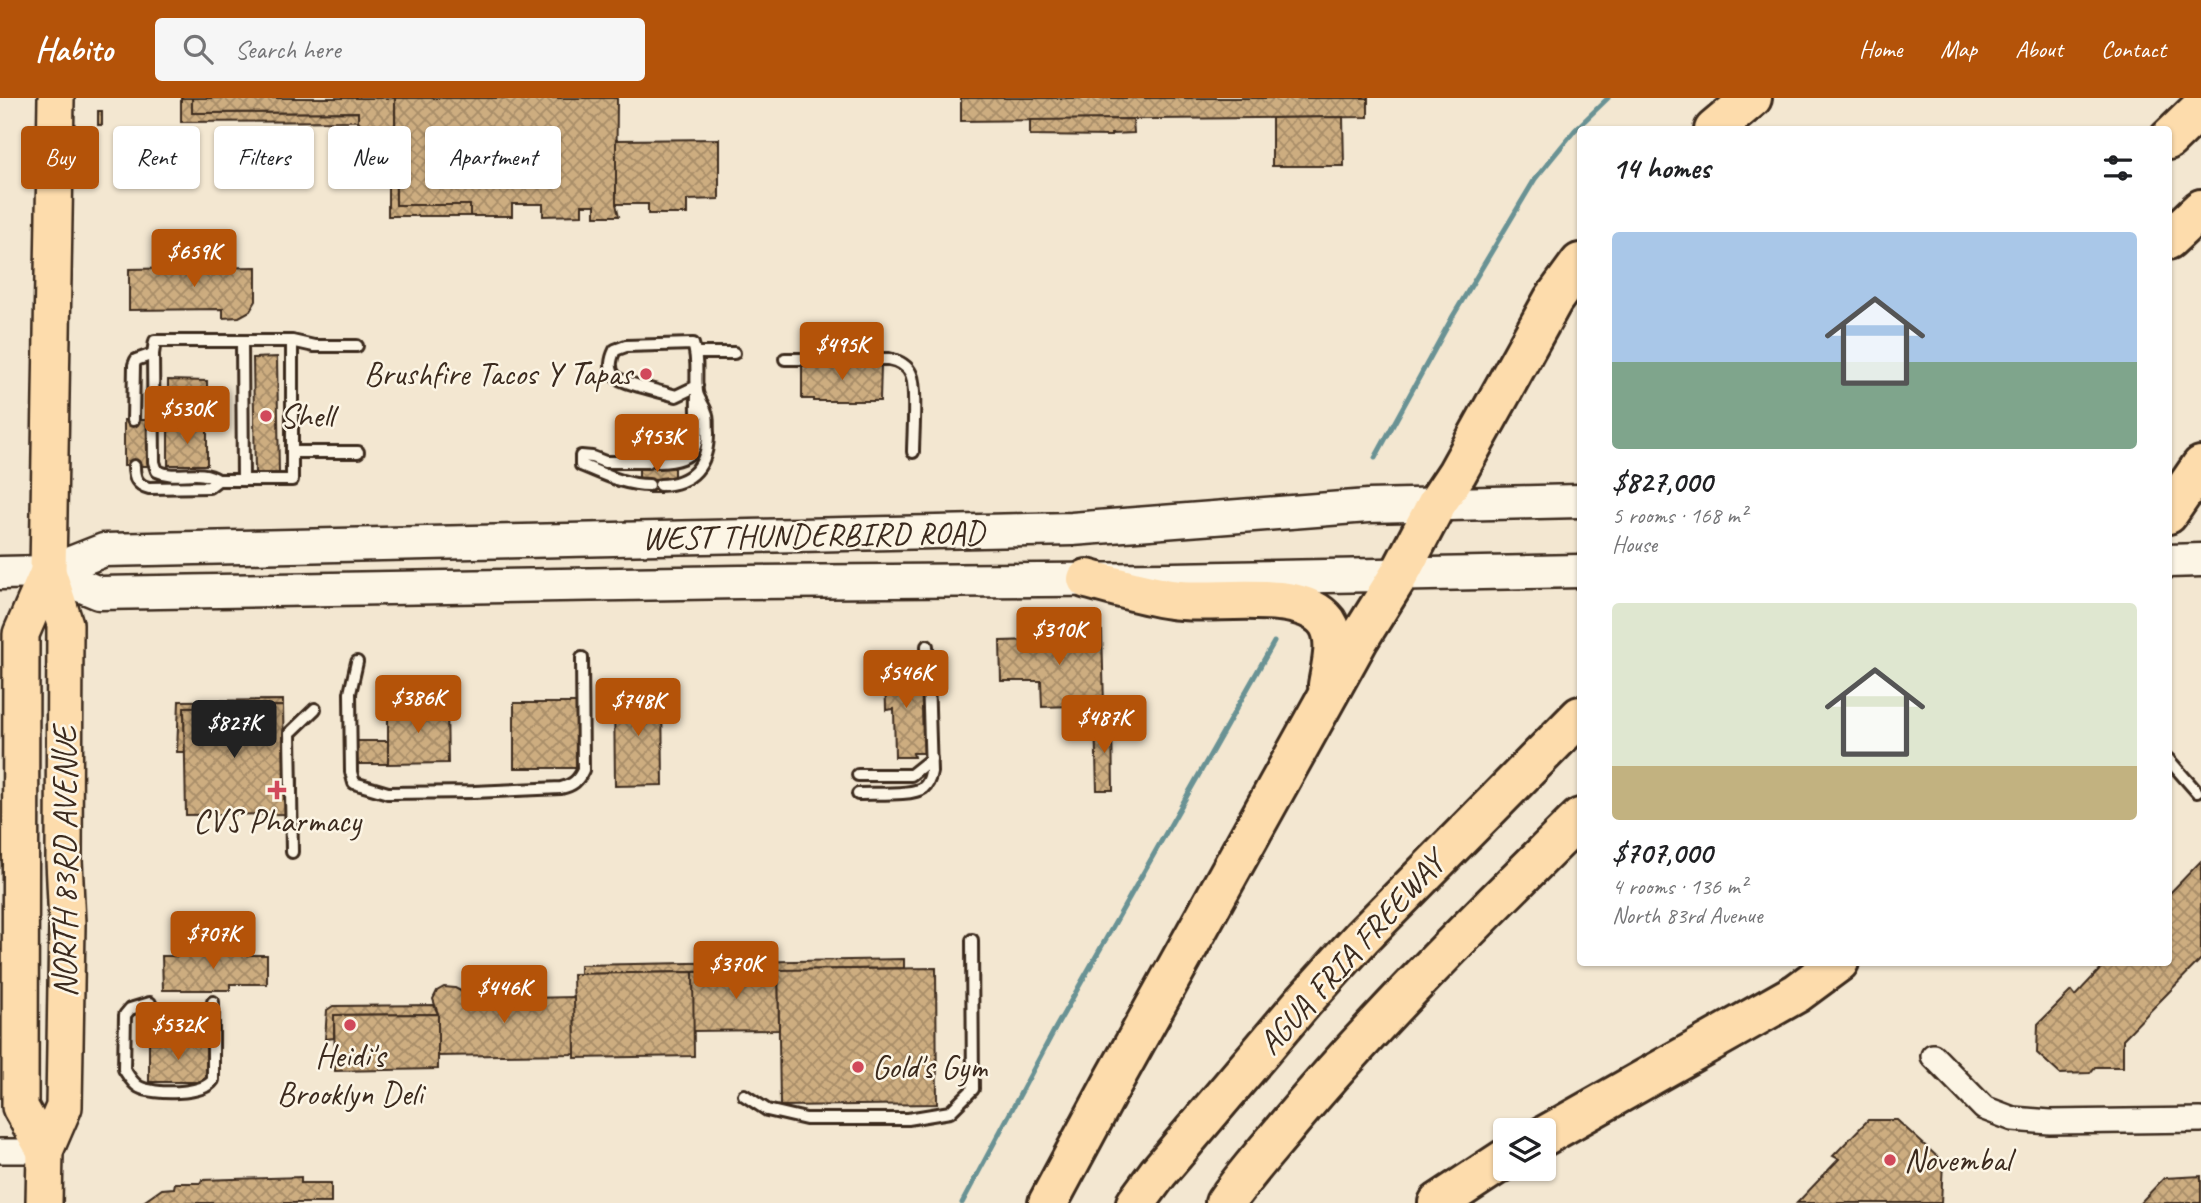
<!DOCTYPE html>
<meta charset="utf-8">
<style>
:root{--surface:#fff;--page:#f6f6f6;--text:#202124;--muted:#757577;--accent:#b45309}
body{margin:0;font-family:Caveat,sans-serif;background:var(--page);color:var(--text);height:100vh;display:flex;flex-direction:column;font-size:26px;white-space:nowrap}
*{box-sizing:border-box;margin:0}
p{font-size:23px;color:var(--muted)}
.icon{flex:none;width:38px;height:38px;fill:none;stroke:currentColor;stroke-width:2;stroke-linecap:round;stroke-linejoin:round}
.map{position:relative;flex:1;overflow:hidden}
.sheet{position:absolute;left:1577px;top:28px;width:595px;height:840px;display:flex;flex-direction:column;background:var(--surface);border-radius:7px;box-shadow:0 2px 5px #0004}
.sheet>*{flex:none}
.hud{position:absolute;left:21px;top:28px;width:665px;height:63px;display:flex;gap:14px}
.tools{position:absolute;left:1493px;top:1020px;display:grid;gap:14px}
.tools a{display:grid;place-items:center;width:63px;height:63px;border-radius:7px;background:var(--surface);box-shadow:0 2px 5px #0004;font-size:35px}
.price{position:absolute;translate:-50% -60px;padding:0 16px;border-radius:7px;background:var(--accent);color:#fff;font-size:23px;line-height:46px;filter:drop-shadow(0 2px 4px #0008)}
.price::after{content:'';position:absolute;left:50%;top:42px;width:21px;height:16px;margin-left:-10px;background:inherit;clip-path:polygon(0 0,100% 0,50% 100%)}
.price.on{background:#222;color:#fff}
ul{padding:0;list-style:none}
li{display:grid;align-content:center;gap:14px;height:371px;padding:0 35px}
li span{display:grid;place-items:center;height:217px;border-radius:7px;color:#555}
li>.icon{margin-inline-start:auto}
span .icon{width:126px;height:126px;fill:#fffc;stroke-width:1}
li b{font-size:30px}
h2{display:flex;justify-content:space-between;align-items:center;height:84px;padding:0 35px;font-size:30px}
.chip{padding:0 24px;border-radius:7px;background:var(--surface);box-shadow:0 2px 5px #0004;font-size:24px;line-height:63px}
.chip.on{background:var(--accent);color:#fff}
header{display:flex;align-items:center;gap:42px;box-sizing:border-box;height:98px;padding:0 35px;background:var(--accent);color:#fff}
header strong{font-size:33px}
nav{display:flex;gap:38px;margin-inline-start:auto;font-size:24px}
.search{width:490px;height:63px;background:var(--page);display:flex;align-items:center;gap:18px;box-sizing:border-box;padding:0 24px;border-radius:7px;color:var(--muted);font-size:26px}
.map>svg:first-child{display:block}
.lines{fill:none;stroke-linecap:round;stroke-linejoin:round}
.stream{stroke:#699294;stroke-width:5}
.building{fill:url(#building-cross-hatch);stroke:#3b2a1e;stroke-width:2}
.service-casing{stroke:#3b2a1e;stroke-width:16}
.minor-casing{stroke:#3b2a1e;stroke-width:28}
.secondary-casing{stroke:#3b2a1e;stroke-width:37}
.primary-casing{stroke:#3b2a1e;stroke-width:40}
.motorway-casing{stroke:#3b2a1e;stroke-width:44}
.service{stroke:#fcf5e5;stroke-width:10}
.minor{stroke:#fcf5e5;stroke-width:23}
.secondary{stroke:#fcf5e5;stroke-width:32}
.primary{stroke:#fddcac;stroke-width:35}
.motorway{stroke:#fddcac;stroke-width:38}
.poi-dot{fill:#d1495b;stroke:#fcf5e5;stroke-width:2.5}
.labels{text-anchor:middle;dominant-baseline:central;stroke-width:5;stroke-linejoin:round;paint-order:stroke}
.poi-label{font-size:33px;fill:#3b2a1e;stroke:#fcf5e5;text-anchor:start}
.street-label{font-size:33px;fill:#3b2a1e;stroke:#fcf5e5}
</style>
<header>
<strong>Habito</strong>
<div class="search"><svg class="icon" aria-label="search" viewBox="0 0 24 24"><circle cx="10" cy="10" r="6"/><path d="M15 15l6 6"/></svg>Search here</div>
<nav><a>Home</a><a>Map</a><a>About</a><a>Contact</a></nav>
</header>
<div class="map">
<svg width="2201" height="1105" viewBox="0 0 2201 1105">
<defs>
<pattern id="building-cross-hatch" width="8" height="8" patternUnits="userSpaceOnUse" patternTransform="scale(1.75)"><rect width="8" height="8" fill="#cdad80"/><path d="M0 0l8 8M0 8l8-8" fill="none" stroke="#a88d68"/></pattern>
</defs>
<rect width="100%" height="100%" fill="#f3e7d1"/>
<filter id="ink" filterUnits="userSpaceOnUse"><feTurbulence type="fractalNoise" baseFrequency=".0143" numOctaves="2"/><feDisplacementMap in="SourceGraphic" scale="14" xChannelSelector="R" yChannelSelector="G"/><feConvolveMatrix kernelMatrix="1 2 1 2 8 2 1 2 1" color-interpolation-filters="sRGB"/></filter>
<g filter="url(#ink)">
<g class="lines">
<g class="stream">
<path d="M1375,360L1453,218L1535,81L1575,32L1608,0"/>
<path d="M962,1105L1056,929L1274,544"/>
</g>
</g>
<g class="building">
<path d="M181,0H192V15L358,14V23L181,24Z"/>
<path d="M192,0H395V51H385L358,23V14L192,15Z"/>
<path d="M395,0H617L616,106L619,118H595V107H582V117L543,118V106H512V118H470V107H396Z"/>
<path d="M961,0H1368V19L961,23Z"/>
<rect x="98" y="13" width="4" height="14"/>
<path d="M1343,19L1344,68H1272V20Z"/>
<path d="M1133,21L1134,35L1111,36V38L1030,37V22Z"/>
<path d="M719,41V101L687,102V116H648V106H616V42Z"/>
<path d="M388,51H395L396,107H470V118H388Z"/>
<path d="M256,169V203L250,213L239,219L223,220V211L129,212V171Z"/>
<path d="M277,259L279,376H255L253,260Z"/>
<path d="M802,266H881L880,303H814V301H802Z"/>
<path d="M168,282L207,283V328H168Z"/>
<rect x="124" y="322" width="24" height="46"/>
<rect x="168" y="328" width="39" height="39"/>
<path d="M648,355H659L660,368L648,369Z"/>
<path d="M674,368V382L639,383V369Z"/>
<path d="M660,382V395H649V383Z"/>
<path d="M1102,533L1104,607L1042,609L1041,583H1001L1000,543L1040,542V534Z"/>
<path d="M897,567H910V570H916V576H923L924,655H913L914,659H895L894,611L886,612L885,574H897Z"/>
<path d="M662,593L663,687L615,688L614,594Z"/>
<path d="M283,602V608L184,609L185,654H177L179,603Z"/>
<rect x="514" y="605" width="62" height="65"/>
<path d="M283,608L285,716L186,717L184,609Z"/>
<path d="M388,608H447L448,665L388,666Z"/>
<path d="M1095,623H1112L1113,692H1097Z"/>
<rect x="353" y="643" width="35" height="23"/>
<rect x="284" y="681" width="14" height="22"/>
<path d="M2201,763V861L2123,941V969H2095L2090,975L2060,976L2037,955L2038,926L2071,893L2075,898L2107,864H2168V797Z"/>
<path d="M214,853H229V857H267V886H230V892H163L162,858H214Z"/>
<path d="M904,861V870L580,876V867Z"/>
<path d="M936,870L937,1006L780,1008L778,872Z"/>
<path d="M778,872L779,932L693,933V874Z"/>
<path d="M693,874L694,958L575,960L573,876Z"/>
<path d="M444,889L455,890L463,894L467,901L574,899L575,956L438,958V916L433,901L437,893Z"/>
<path d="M537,893V900L467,901L463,894Z"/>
<path d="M434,907L438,916L334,917V940L325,941L327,912L333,908Z"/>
<path d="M438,916V971L335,973L334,917Z"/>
<rect x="149" y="945" width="59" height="39"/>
<path d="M1868,1022H1897L1943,1064L1941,1105H1797L1839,1061L1833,1058Z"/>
<path d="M2201,1078V1105H2140L2164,1080Z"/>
<path d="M301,1079V1085H331V1105H142L162,1091L174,1090L175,1085H200L202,1082Z"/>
</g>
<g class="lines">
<defs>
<g id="service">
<path d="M242,243L243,382"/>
<path d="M292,243V382H218C198,369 178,383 157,373L154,364L153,256L155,243H292L314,248H357"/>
<path d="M697,255H734"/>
<path d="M785,261H889C899,263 907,267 911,276C917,289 913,338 913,354"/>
<path d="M133,322L134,267L136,262L153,256"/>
<path d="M292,354H358"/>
<path d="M648,364H605L592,359L581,358V367C604,376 624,387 649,387"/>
<path d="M659,364C710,363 695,334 697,297"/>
<path d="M134,368C134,380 137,387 149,390L209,389L218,382"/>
<path d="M660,387C693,386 708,367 708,335C707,328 709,320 706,314C704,307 698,301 697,294C695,278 699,262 693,246L626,248L615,252C611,260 608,272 616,279C624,286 664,294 676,298L697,288"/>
<path d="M357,564L350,595L351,674L354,685L388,695L474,694L561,690C573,687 578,683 583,672L582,560"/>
<path d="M2168,661L2197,694"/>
<path d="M858,677H911L931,661"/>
<path d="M858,696C874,695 912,698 923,690C928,686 930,680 931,674L927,548"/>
<path d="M292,754L290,635L315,611"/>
<path d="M150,905L130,911L125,917L124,971C128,977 132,985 139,989C154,997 203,997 213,982V904"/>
<path d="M744,997L767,1012L806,1021H908L950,1014L973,991L972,842"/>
</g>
<g id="minor">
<path d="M1933,958L1984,1010L2013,1021L2050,1024L2201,1022"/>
<path d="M0,1053H45"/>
</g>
<g id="secondary">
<path d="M2168,463L2201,462"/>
<path d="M48,474L99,495L740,484L1172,481L1580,473"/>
<path d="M0,475L48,474L104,452L1072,431L1368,408L1580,403"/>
</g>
<g id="primary">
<path d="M45,1053L20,1009L21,536L48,474"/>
<path d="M44,1105L45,1053L64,1009L67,826L64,762L65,526L48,474L56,0"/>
</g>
<g id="motorway">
<path d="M1714,32L1752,0"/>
<path d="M2168,42L2201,10"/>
<path d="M2168,142L2201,111"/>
<path d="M2168,416L2201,368"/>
<path d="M1087,481C1115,488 1143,497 1171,501C1212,508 1300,488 1327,524C1339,542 1331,568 1328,587"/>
<path d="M1544,1038L1797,895L1839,864"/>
<path d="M1048,1105L1112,986L1359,541L1399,477L1437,405L1457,375L1553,202L1580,165"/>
<path d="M1136,1105L1158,1075L1303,904L1361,840L1580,618"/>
<path d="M1225,1105C1245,1076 1269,1050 1291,1023C1381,916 1481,818 1580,720"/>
<path d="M1438,1105L1505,1061"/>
</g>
</defs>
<use href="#service" class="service-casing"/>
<use href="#minor" class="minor-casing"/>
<use href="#secondary" class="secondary-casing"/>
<use href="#primary" class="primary-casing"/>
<use href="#motorway" class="motorway-casing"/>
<use href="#service" class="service"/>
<use href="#minor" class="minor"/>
<use href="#secondary" class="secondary"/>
<use href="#primary" class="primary"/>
<use href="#motorway" class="motorway"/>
</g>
</g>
<g class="poi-dot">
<circle cx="646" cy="276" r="7"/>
<circle cx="266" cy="318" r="7"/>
<path d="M273.5 681.5h7v7h7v7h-7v7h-7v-7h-7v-7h7z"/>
<circle cx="350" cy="927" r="7"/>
<circle cx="858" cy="969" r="7"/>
<circle cx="1890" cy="1062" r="7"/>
</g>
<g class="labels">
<g class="poi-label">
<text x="632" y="276" text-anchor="end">Brushfire Tacos Y Tapas</text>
<text x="280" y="318">Shell</text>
<text x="277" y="723" text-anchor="middle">CVS Pharmacy</text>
<text x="350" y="958" text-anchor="middle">Heidi's<tspan x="350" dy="38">Brooklyn Deli</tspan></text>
<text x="872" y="969">Gold's Gym</text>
<text x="1904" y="1062">Novembal</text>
</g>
<g class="street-label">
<text transform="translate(813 437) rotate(-1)">WEST THUNDERBIRD ROAD</text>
<text transform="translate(65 764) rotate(-90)">NORTH 83RD AVENUE</text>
<text transform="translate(1351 855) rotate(-48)">AGUA FRIA FREEWAY</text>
</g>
</g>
</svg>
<div class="tools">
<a><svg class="icon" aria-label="layers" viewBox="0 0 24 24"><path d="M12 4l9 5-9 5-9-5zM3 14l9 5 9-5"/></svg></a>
</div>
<b class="price" style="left:194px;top:191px">$659K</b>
<b class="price" style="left:842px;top:284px">$495K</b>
<b class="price" style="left:187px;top:348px">$530K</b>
<b class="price" style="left:657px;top:376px">$953K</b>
<b class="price" style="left:1059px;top:569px">$310K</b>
<b class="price" style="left:906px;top:612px">$546K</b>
<b class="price" style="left:418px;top:637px">$386K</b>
<b class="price" style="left:638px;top:640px">$748K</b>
<b class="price" style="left:1104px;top:657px">$487K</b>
<b class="price on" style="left:234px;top:662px">$827K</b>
<b class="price" style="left:213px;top:873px">$707K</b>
<b class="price" style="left:736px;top:903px">$370K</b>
<b class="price" style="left:504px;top:927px">$446K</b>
<b class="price" style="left:178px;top:964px">$532K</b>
<div class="hud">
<a class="chip on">Buy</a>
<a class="chip">Rent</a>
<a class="chip">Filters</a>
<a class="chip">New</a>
<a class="chip">Apartment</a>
</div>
<section class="sheet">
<h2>14 homes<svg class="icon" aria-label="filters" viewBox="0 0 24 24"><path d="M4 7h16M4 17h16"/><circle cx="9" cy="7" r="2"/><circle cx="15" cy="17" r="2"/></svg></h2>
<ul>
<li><span style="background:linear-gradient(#a9c7e8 60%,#7fa58c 0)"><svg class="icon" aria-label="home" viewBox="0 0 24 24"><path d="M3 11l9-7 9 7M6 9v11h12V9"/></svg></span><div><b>$827,000</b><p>5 rooms · 168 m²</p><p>House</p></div></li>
<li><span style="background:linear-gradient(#dfe7d0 75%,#c2b280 0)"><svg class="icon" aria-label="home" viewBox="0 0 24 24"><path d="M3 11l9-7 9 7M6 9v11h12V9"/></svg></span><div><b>$707,000</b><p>4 rooms · 136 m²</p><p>North 83rd Avenue</p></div></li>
</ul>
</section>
</div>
